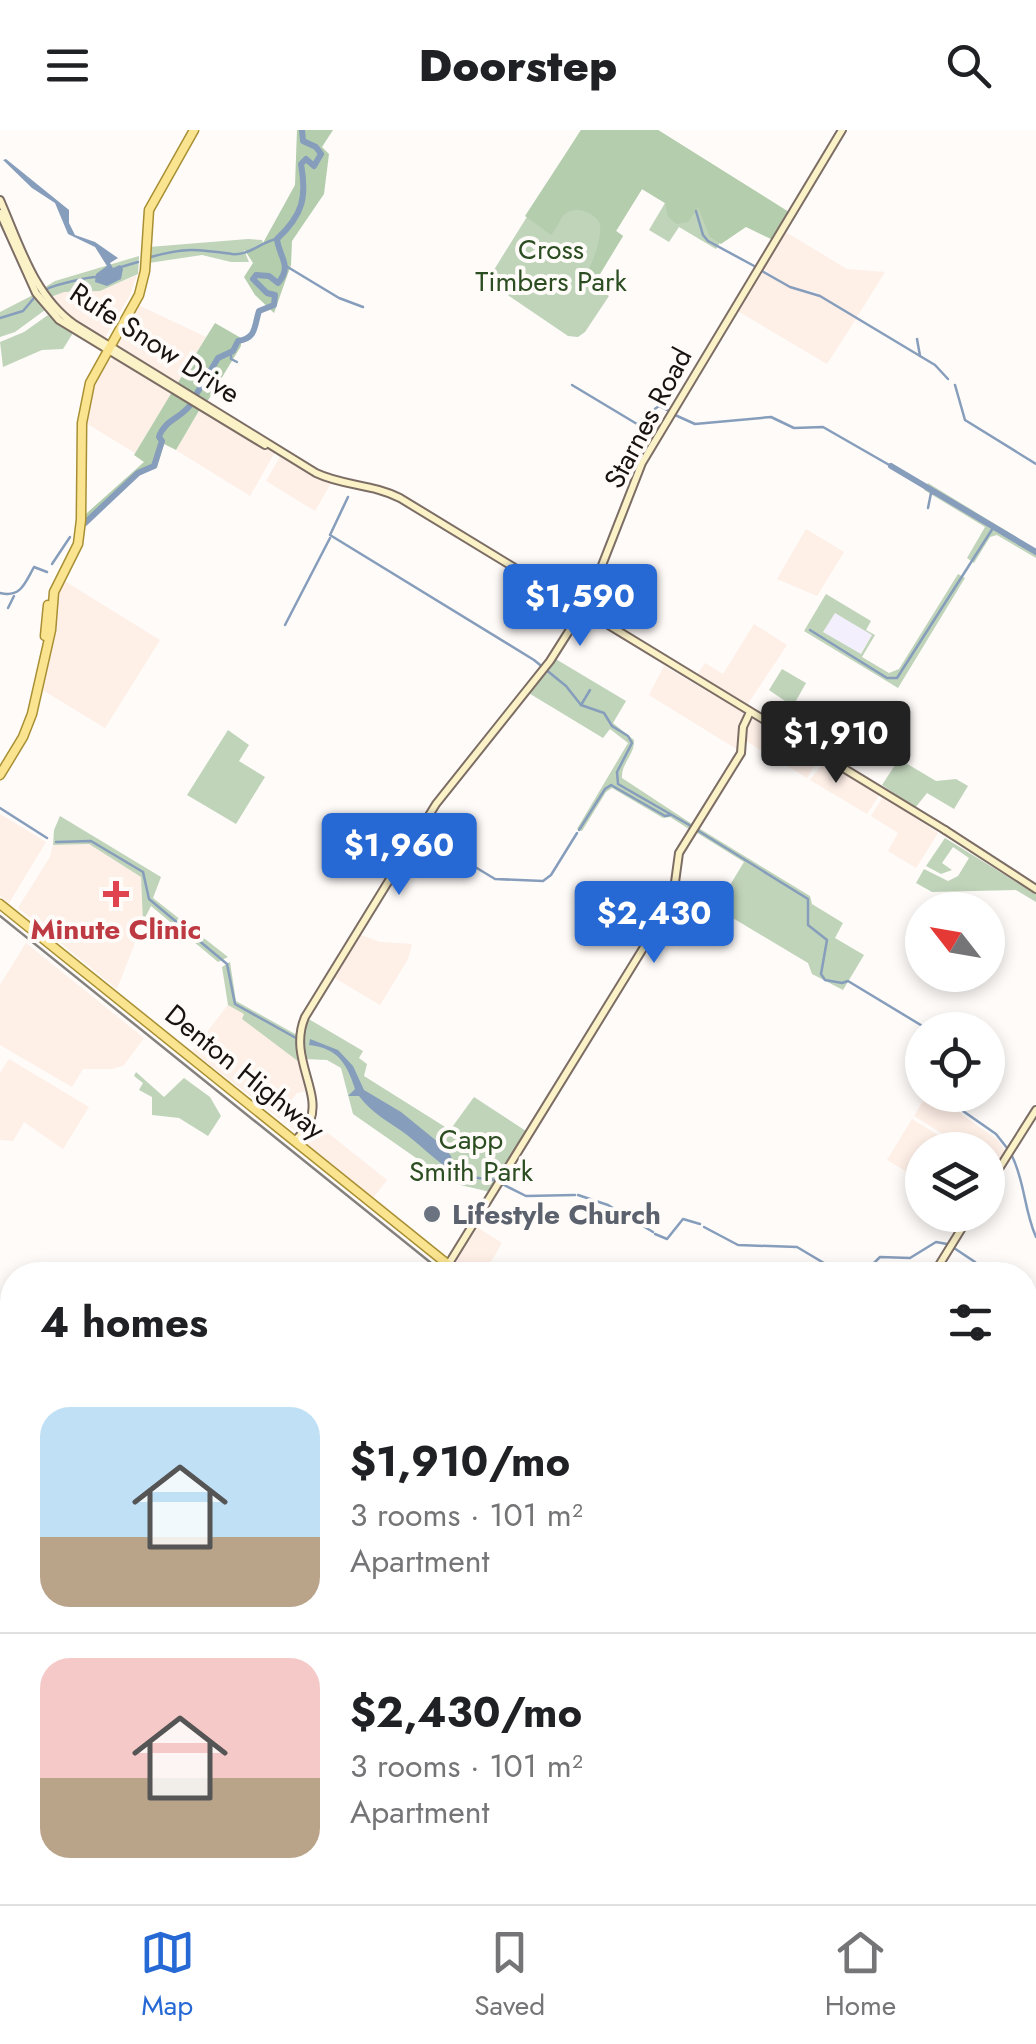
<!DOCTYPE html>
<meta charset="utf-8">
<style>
:root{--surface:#fff;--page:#f6f6f6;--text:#202124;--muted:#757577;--line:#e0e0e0;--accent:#2669d5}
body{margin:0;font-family:Jost,sans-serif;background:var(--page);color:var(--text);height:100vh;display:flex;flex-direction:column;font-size:38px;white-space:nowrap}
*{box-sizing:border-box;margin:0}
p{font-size:32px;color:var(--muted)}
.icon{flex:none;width:55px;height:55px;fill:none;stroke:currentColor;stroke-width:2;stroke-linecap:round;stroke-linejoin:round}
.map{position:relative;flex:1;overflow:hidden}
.drawer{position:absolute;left:0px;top:1132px;width:1038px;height:642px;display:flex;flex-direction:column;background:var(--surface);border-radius:40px 40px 0 0;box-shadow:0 5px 15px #0003}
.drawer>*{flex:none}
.needle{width:65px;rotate:301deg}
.tools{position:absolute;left:905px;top:762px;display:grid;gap:20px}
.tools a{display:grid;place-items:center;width:100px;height:100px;border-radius:50%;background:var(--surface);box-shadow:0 5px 15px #0003;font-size:50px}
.price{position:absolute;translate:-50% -85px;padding:0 22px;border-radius:10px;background:var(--accent);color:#fff;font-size:32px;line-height:65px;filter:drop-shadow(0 2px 5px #0008)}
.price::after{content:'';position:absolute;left:50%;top:60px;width:30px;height:22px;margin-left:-15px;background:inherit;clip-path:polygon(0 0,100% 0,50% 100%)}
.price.active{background:#222;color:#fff}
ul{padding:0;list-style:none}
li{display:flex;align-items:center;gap:30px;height:250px;padding:0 40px}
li+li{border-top:2px solid var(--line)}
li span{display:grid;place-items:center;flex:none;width:280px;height:200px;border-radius:30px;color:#555}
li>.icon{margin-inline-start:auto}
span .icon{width:120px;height:120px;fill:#fffc;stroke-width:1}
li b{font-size:42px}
h2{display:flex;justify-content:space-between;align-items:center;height:120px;padding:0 40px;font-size:42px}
header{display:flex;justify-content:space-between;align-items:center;height:130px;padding:0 40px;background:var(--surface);font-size:45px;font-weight:800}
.dock{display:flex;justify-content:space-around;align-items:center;height:140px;border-top:2px solid var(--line);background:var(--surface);font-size:28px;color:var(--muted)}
.dock a{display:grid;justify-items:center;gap:5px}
.dock .active{color:var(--accent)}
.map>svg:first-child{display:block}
.built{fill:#feefe7}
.industrial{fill:#f3effd}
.green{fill:#c0d4ba;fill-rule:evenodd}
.forest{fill:#b4cdad}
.water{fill:#869dbb}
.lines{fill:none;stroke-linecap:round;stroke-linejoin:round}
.stream{stroke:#869dbb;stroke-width:2.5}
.river{stroke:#869dbb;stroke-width:6}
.secondary-casing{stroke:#7c6d65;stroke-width:10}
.primary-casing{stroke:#a88f33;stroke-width:11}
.secondary{stroke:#fcf2c8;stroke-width:6}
.primary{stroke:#fae490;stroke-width:8}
.rail{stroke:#85817e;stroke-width:2.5}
.health-dot{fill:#e0444e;stroke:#fefbf9;stroke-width:4}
.worship-dot{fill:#6b7280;stroke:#fefbf9;stroke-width:4}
.labels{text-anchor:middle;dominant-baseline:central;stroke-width:8;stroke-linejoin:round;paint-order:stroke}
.park-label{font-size:28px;fill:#2b4d21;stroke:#fefbf9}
.street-label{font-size:28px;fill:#181310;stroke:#fefbf9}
.health-label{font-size:28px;font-weight:bold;fill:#be3a42;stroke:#fefbf9}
.worship-label{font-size:28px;font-weight:bold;fill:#5b616d;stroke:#fefbf9;text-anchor:start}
</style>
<header><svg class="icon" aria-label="menu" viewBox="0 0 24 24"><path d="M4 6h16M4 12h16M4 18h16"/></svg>Doorstep<svg class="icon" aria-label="search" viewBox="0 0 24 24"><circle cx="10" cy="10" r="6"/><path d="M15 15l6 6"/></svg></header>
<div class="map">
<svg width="1036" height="1774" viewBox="0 0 1036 1774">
<rect width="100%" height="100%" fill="#fefbf9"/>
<g class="built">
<path d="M784,101L847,139L885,142L857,187L815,162L796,158L818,166L856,189L827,234L736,180L760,140L792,158L762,138Z"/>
<path d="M137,145L130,165L104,209L75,191L49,168L64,162L100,161Z"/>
<path d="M138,175L206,207L177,254L115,214Z"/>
<path d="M114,229L171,264L135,323L86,293L97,246L106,231Z"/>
<path d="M201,278L275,322L250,366L176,320Z"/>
<path d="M280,327L331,353L315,381L266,351Z"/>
<path d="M806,399L844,422L817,466L777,449Z"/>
<path d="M66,452L160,510L105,598L41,559L56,468L62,453Z"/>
<path d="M754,494L787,515L747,575L697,545L705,533L723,544Z"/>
<path d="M664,536L745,584L738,601V620L649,565Z"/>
<path d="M752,588L819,628L807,648L746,611V594Z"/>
<path d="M825,631L879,665L867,684L810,650Z"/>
<path d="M883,667L938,703L916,738L888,721L898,703L871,686Z"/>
<path d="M0,684L46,712L9,773L0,766Z"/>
<path d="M89,714L141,747L143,792L117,859L18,778L50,727L53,715Z"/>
<path d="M359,804L380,812L412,814L408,829L380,875L333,847Z"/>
<path d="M26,813L144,908L123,936L111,939H83L72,957L0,915V855Z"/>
<path d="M228,875L245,884L243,889L299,932L306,961L297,963L289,973L307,988L297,1002L192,921Z"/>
<path d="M9,929L89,977L63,1019L24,992L13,1011L0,1010V943Z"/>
<path d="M927,965H938L948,971L955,965L956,975L962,985L998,1010L1005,1021L988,1048V1020H949L954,1011L914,986Z"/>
<path d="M912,989L949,1012L944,1020H922V1051L887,1030Z"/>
<path d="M313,991L387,1050L373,1068L300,1009Z"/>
<path d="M475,1096L502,1113L483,1145H470L454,1132Z"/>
</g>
<path class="industrial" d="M835,482L872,505L860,525L823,502Z"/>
<g class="green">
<path d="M581,0H658L753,60L716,119L679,97L669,112L649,100L665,73L642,59L616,101L623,106L593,156L609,166L585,202L578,207L568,206L487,151Z"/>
<path d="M248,109L262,110L263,113L254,120H244L249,132H231L202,125L149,133V117Z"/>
<path d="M139,126L138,144L100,161L64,162L48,168L42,159L55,151Z"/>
<path d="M35,164L45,180L15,202L0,207V182Z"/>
<path d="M48,185L73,203L63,219L42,220L3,237L0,212L24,202Z"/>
<path d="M928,353L1036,419V428L997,405L990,407L974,433L967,428L985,397L924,360Z"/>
<path d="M958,444L965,448L898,558L804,501L826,464L871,491L866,500L875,505L862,527L889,543L899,539ZM835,483L872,505L861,524L823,502Z"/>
<path d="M554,528L626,571L613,593L634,610C635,625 621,633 622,648L692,694L689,699L670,687L663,688L612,658L606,662L582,701L577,699L628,613L610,599L603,608L527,562Z"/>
<path d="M782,539L806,553L793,576L862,618L850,636L785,598L793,584L782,577L785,571L769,560Z"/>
<path d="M228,600L249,615L239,631L265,647L236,694L187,665Z"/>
<path d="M899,629L936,651L956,649L968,656L954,679L927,663L915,678L882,655Z"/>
<path d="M60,686L161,747L153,768L228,827L218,832L151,776L143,792L141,747L89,714L53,715L54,700Z"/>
<path d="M697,697L810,766L812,774L843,793L835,808L864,825L843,860L812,844L808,833L716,778L744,732L694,701Z"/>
<path d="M945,708L1036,764V772L1016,760L932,762L916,753L924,739L948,751L958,746L969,728L953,717L942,733L952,740L941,744L926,736Z"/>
<path d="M230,832L236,871L297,905L299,932L242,889L244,884L228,875L222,837Z"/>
<path d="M307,888L363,921L359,928L367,934L364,946L450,1000L474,967L526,1001L490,1062L452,1053L353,984L341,938L327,930L304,929L301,909Z"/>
<path d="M136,942L164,967L184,948L210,967L221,986L208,1006L179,988L152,985V967L139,960L143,953L134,946Z"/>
</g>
<g class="forest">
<path d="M297,0H333L322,17L329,24L324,64L292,111L291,135L274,183L255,165L244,147L253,133L244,119L254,120L263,113L295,55Z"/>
<path d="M581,0H658L789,82L773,110L746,97L721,114L710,107L698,78L688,92L677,94L668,87L665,73L642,59L616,101L623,106L592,156L580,155L576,149L577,143H586C593,135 604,100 599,92C592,81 574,75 564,85C559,90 557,99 551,105L525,86Z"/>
<path d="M215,193L241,208V216L207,272L177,254Z"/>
<path d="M172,262L200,279L176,320L164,314L157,338L139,344L83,397V387L88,382L144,332L134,325Z"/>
</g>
<g class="water">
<path d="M6,29L69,80V93L75,105L95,112L118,128L110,133L113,138L120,135L123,139L121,149L107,156L95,152L96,144L107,136L95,117L68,104L55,73L32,58L3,30Z"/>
<path d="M310,909L338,920L353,936L364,960L401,982L444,1017L451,1026L453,1039L461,1047C439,1034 426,1020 407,1005C390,992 372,984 359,966H348L355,959C347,934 338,918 309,915Z"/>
</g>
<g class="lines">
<g class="stream">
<path d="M696,81L703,105L708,111L756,137"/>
<path d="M151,127C186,117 197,119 232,124C250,126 262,111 277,109"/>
<path d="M286,136L339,168L363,177"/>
<path d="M121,137L138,132"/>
<path d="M762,141L790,157L820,166L935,235L948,249"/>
<path d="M47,159C54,155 88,147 96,147"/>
<path d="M0,188L23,181L34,168"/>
<path d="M917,209L920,226"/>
<path d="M231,222V229L237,232"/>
<path d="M572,255L637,294L645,287"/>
<path d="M955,255L965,290L1036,334"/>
<path d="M649,283L659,276L669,281"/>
<path d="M675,285L695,294L771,287L794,298L823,297L891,336"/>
<path d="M348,367L330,405L534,530L566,556L581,575L604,583L612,596L628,606L632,613L617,642L618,654L691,696"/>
<path d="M928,378L931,363L939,364"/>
<path d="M52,434L70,407"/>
<path d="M0,463C21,468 25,453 34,437L47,442"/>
<path d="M8,478L14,466"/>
<path d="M285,495L330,408"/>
<path d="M810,500L887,548H897L993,398"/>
<path d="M581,575L590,560"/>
<path d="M0,678L47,708"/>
<path d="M579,700L605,659L611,655L665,686L670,685"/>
<path d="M697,700L808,769V795L827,810L821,844L825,850L842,853L848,851L929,900"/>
<path d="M422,705L495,749L543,751L551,745L577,703"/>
<path d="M56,712L91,711L143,742L149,769L227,834L235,874L296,908"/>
<path d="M958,965L963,981L996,1004L1007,1018"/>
<path d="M1012,1026C1025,1052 1024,1080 1036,1107"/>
<path d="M461,1046L496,1050"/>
<path d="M502,1054L526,1066L575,1065"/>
<path d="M578,1065L608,1075L653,1102"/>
<path d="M704,1097L738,1115L797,1117L844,1145"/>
<path d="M655,1104L667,1109L683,1089L700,1094"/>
<path d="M954,1118L975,1132L985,1145"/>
<path d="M869,1138L880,1127L910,1128L936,1112L947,1114"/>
<path d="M864,1145L866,1143"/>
<path d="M1025,1179L1036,1174"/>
<path d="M0,1666L12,1673"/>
<path d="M1025,1758L1036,1761"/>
<path d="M210,1762L220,1767L226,1774"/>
</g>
<g class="river">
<path d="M197,263L218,228L233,221L238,211C257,208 254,196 259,181L274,175L275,165L267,163L253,149L256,145L269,146L278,153C293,136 279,127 277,109C303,85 307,67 301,34L306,29L314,36L321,24L316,17L303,11L302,0"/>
<path d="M891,336L1036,422"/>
<path d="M85,393L138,343L154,336L162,311L159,307C164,290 182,288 191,274"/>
</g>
<defs>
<g id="secondary">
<path d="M0,70C19,113 34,166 74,194L316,343C343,356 373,354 400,368L945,700"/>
<path d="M0,83L36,163L59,190L265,315"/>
<path d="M945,700L1036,759"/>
<path d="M295,1011C300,1005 307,999 310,991C322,961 288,927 305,887L436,674L550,531L588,471L642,333L842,0"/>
<path d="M988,1056L1036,980"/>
<path d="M438,1145L448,1135L668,778L673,767L679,723L741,623L743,597L750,582"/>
<path d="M933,1145L970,1085"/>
<path d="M0,1209L12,1214"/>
<path d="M0,1216L12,1221"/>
<path d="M0,1703L12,1710"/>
<path d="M0,1708L12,1716"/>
<path d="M81,1762L93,1774"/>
<path d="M89,1762L100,1774"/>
<path d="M559,1762L578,1774"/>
<path d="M124,1774L139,1762"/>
<path d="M134,1774L149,1762"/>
<path d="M536,1774L543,1762"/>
<path d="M542,1774L550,1762"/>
</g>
<g id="primary">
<path d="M45,506L48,475"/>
<path d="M0,645L23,607L32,584L51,500L54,462L78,414L81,390L82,293L90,253L139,165L145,141L149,80L194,0"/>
<path d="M0,774L461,1145"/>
<path d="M1025,1541L1036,1547"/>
</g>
</defs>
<use href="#secondary" class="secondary-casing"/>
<use href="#primary" class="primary-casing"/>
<use href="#secondary" class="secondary"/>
<use href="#primary" class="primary"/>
<g class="rail">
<path d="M0,786L446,1145"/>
<path d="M1025,1610L1036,1619"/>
</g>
</g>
<path class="health-dot" d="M111 749h10v10h10v10h-10v10h-10v-10h-10v-10h10z"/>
<circle class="worship-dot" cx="432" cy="1084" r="10"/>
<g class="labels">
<g class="park-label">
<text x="551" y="119">Cross<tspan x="551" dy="32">Timbers Park</tspan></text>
<text x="471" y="1009">Capp<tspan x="471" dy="32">Smith Park</tspan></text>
</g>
<g class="street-label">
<text transform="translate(155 213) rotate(33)">Rufe Snow Drive</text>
<text transform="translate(648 288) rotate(-62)">Starnes Road</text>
<text transform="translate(245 942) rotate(39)">Denton Highway</text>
</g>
<g class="health-label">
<text x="116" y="799">Minute Clinic</text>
</g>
<g class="worship-label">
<text x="452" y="1084">Lifestyle Church</text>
</g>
</g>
</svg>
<div class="tools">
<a><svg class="needle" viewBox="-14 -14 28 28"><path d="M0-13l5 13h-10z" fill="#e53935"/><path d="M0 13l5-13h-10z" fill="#757577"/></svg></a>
<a><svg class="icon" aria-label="locate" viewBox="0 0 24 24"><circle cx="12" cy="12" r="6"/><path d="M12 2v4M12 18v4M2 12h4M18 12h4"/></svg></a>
<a><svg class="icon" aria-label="layers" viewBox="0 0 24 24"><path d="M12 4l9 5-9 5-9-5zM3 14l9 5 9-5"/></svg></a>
</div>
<b class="price" style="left:580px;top:519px">$1,590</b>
<b class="price active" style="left:836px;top:656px">$1,910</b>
<b class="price" style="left:399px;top:768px">$1,960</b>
<b class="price" style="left:654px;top:836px">$2,430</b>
<section class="drawer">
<h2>4 homes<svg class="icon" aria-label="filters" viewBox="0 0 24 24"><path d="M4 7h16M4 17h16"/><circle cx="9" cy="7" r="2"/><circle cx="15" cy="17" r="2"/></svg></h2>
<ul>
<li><span style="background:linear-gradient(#bfe0f5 65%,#b9a48a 0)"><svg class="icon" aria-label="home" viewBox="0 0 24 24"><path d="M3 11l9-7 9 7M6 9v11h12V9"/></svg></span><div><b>$1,910/mo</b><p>3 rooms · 101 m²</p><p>Apartment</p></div></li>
<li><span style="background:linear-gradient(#f6c9c9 60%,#b9a48a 0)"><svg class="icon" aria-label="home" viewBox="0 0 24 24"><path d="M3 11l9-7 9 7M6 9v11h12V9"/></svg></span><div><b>$2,430/mo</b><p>3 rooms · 101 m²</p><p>Apartment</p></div></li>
</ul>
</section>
</div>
<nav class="dock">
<a class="active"><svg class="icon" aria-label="map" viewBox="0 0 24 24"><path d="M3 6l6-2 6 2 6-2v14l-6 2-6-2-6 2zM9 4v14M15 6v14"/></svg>Map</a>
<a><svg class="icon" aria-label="saved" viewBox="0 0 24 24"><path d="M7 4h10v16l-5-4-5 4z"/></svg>Saved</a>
<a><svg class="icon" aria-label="home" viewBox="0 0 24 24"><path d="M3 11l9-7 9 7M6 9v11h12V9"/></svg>Home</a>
</nav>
